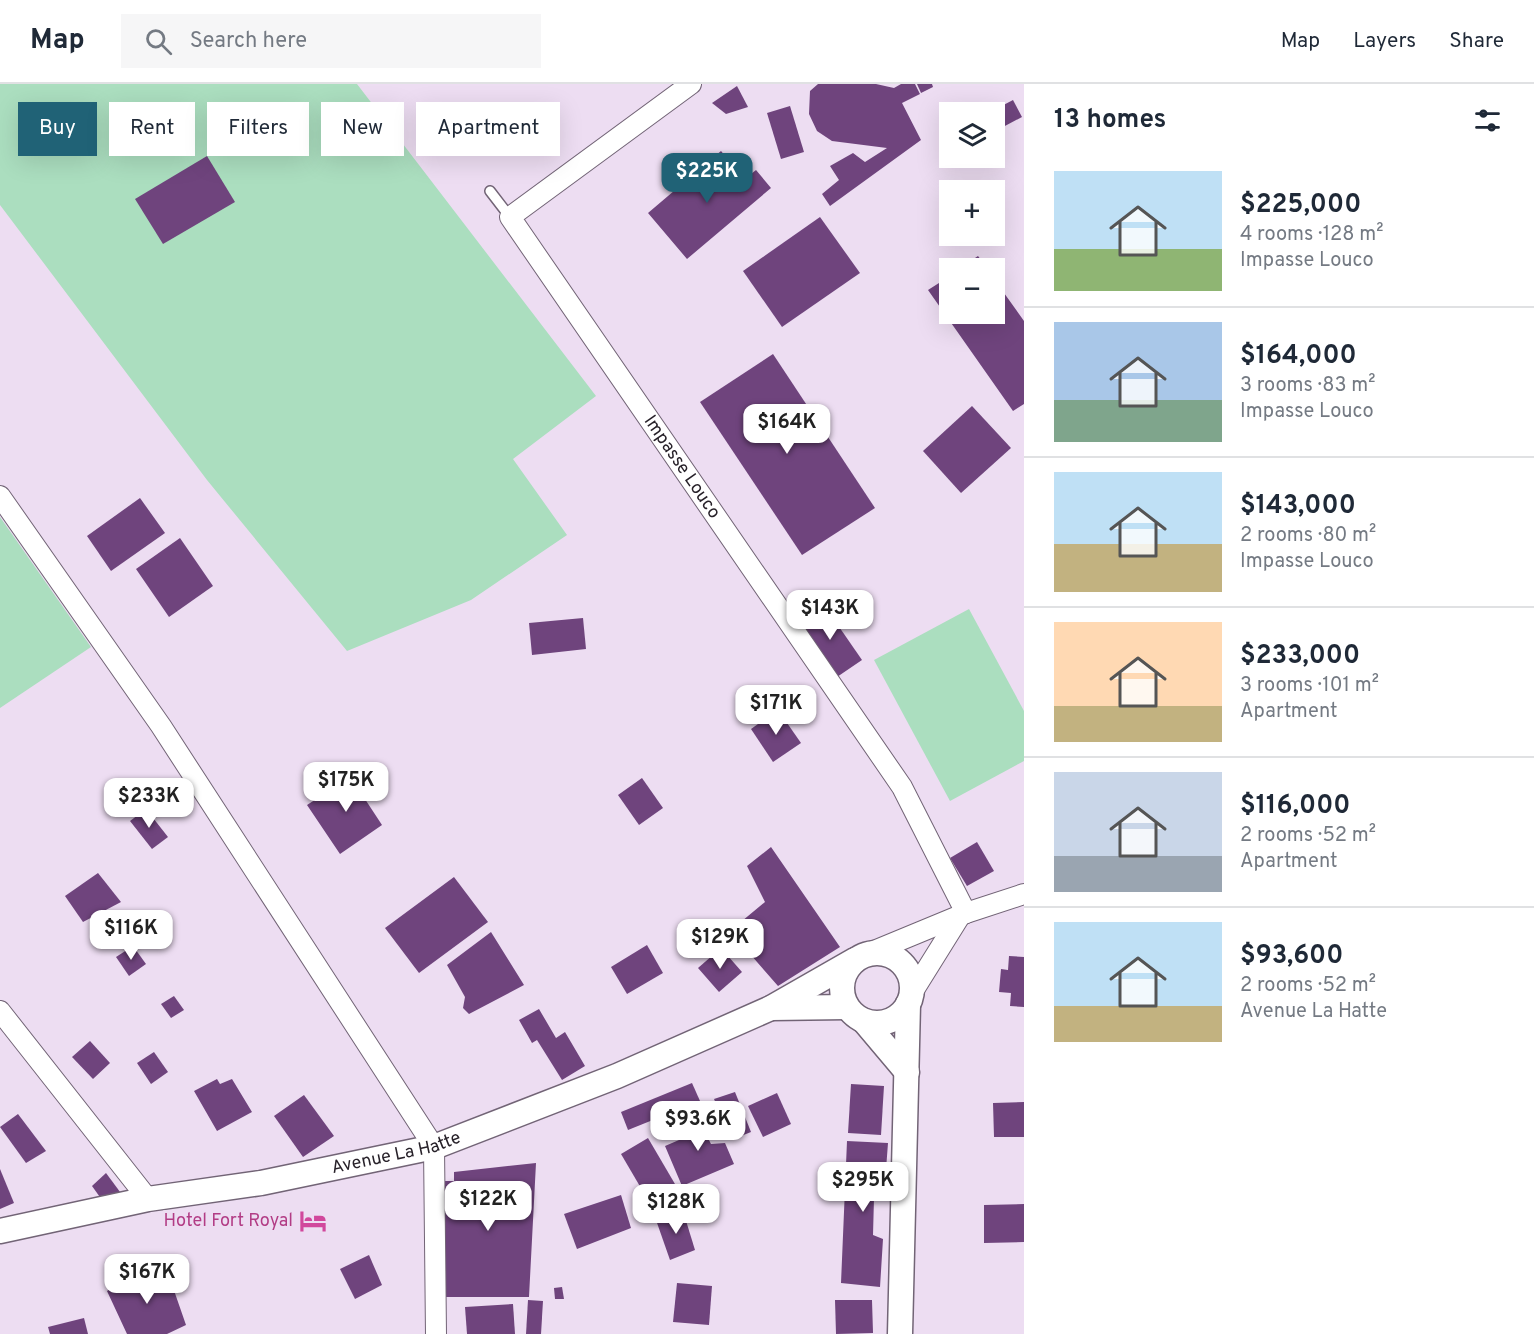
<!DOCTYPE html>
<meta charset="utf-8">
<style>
:root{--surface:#fff;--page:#f6f6f7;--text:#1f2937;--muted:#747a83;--line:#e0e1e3;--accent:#206276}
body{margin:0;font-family:Overpass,sans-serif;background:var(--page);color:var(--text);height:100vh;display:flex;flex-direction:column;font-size:22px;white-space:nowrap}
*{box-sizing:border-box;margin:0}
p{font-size:20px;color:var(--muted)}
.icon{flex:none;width:33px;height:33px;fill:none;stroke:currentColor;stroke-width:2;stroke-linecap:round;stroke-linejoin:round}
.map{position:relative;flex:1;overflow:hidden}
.side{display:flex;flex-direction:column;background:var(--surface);width:510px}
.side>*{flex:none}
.hud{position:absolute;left:18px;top:18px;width:570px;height:54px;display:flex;gap:12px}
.tools{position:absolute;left:939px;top:18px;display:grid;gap:12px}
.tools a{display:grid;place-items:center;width:66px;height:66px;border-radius:0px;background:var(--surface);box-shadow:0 6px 24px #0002;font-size:30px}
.price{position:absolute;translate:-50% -51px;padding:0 14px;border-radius:12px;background:#fff;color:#222;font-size:20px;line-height:39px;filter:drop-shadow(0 2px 3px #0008)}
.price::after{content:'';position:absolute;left:50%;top:36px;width:18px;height:14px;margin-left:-9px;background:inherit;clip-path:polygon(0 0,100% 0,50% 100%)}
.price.active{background:var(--accent);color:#fff}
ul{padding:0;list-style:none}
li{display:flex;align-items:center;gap:18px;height:150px;padding:0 30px}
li+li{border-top:2px solid var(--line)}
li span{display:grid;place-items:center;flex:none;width:168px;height:120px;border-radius:0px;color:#555}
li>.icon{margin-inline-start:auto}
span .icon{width:72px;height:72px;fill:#fffc;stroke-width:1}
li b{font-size:26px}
h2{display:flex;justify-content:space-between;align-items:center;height:72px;padding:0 30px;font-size:26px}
.pill{padding:0 21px;border-radius:0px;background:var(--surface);box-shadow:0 6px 24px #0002;font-size:21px;line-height:54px}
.pill.active{background:var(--accent);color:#fff}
header{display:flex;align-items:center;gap:36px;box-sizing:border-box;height:84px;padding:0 30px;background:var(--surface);border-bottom:2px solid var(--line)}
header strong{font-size:28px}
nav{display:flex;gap:33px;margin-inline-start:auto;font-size:21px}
.search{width:420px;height:54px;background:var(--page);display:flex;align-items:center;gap:15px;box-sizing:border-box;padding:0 21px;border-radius:0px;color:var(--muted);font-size:22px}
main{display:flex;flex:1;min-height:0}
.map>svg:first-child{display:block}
.green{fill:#abdebf}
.building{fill:#6f447d}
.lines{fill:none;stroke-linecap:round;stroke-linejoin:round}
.service-casing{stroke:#726476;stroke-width:12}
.minor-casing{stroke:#726476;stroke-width:22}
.tertiary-casing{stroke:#726476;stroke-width:27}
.service{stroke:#fff;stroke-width:9}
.minor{stroke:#fff;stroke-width:20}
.tertiary{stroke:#fff;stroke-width:24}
.labels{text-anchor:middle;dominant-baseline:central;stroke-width:6;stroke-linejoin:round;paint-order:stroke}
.street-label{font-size:18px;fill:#272129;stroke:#edddf2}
.hotel-label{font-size:18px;fill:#b23c85;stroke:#edddf2;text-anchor:end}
</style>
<header>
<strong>Map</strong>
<div class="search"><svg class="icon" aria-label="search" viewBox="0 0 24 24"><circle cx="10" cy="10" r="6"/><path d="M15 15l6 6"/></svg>Search here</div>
<nav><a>Map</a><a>Layers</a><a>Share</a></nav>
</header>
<main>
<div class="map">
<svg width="1024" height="1250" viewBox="0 0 1024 1250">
<rect width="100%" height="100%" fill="#edddf2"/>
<g class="green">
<path d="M0,0H357L596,312L513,375L567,451L471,516L347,567L207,396L0,121Z"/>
<path d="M0,433L91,563L0,624Z"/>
<path d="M969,525L1024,627V677L950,717L874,576Z"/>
</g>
<g class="building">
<path d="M818,0H876L894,4L901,0H915L920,10L902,19L921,56L830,122L822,110L839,96L830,82L853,69L865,78L887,64L832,57L817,47L809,30L810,7Z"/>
<path d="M917,0H932L933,3L921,9Z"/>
<path d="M737,2L748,23L726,30L712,19Z"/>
<path d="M1013,16L1022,33L1003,43L994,26Z"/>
<path d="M790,22L804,68L781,75L767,29Z"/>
<path d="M721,67L745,95L756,86L771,104L687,175L648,129Z"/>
<path d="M207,72L235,118L163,160L135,115Z"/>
<path d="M820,133L860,189L782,243L743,187Z"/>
<path d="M978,172L987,184H960Z"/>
<path d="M950,192V230H994V195L1024,237V320L1013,327L928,206Z"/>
<path d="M773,270L875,424L802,471L700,318Z"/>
<path d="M972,322L1011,364L961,409L923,367Z"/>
<path d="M140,414L165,449L111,487L87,452Z"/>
<path d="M180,454L213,502L169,533L136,485Z"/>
<path d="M824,521L862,576L837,593L798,538Z"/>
<path d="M583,534L586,565L532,571L529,539Z"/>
<path d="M778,626L801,659L773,678L751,645Z"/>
<path d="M359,687L369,703L361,709L382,741L340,770L307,721Z"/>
<path d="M642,694L663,724L639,741L618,711Z"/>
<path d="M146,725L168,753L152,765L130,737Z"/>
<path d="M977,758L994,787L967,802L950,774Z"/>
<path d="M771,763L840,863L778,902L730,847L765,818L747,782Z"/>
<path d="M98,789L121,818L83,838L65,812Z"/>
<path d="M454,793L488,838L419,889L385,844Z"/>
<path d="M491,848L524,901L469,930L463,924L465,913L447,881Z"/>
<path d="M647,861L663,889L627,910L611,883Z"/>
<path d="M133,862L146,880L129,892L116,873Z"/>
<path d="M721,864L742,888L719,908L698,884Z"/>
<path d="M1009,872L1024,873V923L1010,922L1011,909L999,908L1001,885L1008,886Z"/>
<path d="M174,912L184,926L171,934L161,920Z"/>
<path d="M539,925L556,954L565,948L585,982L562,996L537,956L532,959L519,936Z"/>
<path d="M90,957L110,979L93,995L72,973Z"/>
<path d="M154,968L168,988L151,1000L137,979Z"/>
<path d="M217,995L220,1000L232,995L252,1028L217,1047L194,1007Z"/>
<path d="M692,999L700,1017L628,1046L621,1028Z"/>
<path d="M851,1000L884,1002L881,1051L848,1049Z"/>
<path d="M735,1008L751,1048L731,1056L714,1015Z"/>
<path d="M777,1009L791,1040L763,1053L748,1022Z"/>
<path d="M304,1011L334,1052L303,1073L274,1032Z"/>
<path d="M1024,1018V1053H994L993,1019Z"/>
<path d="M18,1030L46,1067L26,1079L0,1043Z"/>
<path d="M714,1032L721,1049L708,1054L711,1060L725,1059L734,1080L682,1102L665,1062L679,1056L676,1048Z"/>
<path d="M648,1054L682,1112L655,1128L621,1070Z"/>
<path d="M847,1057L888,1059L884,1112L874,1114L873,1151L883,1155L880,1203L841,1199Z"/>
<path d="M536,1079L529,1213H443L442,1097H454V1088Z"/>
<path d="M0,1085L14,1119L0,1125Z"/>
<path d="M106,1089L126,1116L107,1123L92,1102Z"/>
<path d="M621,1111L631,1144L577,1165L564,1130Z"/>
<path d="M1024,1120V1158L984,1159V1121Z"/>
<path d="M683,1127L695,1166L670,1176L656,1136Z"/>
<path d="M369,1171L382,1201L355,1215L340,1185Z"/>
<path d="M140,1186L146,1197L169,1192L186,1241L167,1250H127L107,1207Z"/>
<path d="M677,1199L712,1202L709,1241L673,1238Z"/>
<path d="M562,1203L564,1215H555L554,1204Z"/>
<path d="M528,1216L543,1217L541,1250H526Z"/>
<path d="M835,1216H872L873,1249L836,1250Z"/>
<path d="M513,1220L515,1250H467L465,1223Z"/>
<path d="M84,1234L88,1250H50L48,1243Z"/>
</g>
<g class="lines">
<defs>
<path id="service" d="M490,107L510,133"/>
<g id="minor">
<path id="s1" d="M691,0L510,133L902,703L966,829"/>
<path d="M0,412L161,642L434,1063L436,1250"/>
<path d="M862,872L966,829L1024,810"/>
<path d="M912,909L960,832"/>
<path d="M0,927L148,1115"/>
</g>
<g id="tertiary">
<circle cx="877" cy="904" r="35"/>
<path d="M771,924L847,923"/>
<path d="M864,937L907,988"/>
<path id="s2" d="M0,1147L148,1115L261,1099L434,1063L617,992L771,924L855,876"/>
<path d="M900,1250L908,920"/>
</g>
</defs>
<use href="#service" class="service-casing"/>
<use href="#minor" class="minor-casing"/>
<use href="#tertiary" class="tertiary-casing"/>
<use href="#service" class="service"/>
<use href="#minor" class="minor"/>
<use href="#tertiary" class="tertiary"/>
</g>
<defs>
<symbol id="hotel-bare" viewBox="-9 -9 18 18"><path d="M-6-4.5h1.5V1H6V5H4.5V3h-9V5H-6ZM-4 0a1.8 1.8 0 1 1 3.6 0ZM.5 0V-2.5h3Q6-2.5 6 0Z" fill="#d1479c" stroke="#edddf2" stroke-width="2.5" paint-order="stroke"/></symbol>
</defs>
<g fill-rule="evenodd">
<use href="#hotel-bare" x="294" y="1118" width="38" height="38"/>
</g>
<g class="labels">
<g class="street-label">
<text stroke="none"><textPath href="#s1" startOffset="528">Impasse Louco</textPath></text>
<text stroke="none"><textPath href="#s2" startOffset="404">Avenue La Hatte</textPath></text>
</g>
<g class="hotel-label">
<text x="293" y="1137">Hotel Fort Royal</text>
</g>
</g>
</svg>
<div class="tools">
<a><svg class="icon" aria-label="layers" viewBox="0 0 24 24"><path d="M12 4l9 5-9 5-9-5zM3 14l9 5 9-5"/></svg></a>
<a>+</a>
<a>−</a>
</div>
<b class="price active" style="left:707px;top:120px">$225K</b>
<b class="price" style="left:787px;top:371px">$164K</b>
<b class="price" style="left:830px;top:557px">$143K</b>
<b class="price" style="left:776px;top:652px">$171K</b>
<b class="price" style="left:346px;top:729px">$175K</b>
<b class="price" style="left:149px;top:745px">$233K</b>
<b class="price" style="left:131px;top:877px">$116K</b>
<b class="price" style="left:720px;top:886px">$129K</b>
<b class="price" style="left:698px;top:1068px">$93.6K</b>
<b class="price" style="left:863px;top:1129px">$295K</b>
<b class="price" style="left:488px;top:1148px">$122K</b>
<b class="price" style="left:676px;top:1151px">$128K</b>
<b class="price" style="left:147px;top:1221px">$167K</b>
<div class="hud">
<a class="pill active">Buy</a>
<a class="pill">Rent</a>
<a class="pill">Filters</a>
<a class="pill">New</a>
<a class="pill">Apartment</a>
</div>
</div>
<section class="side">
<h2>13 homes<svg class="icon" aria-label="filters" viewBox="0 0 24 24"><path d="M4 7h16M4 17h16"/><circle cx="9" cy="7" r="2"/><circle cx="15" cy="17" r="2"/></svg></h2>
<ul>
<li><span style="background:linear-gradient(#bfe0f5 65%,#8fb573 0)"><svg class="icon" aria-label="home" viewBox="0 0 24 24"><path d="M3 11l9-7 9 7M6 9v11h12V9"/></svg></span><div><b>$225,000</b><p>4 rooms · 128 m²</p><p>Impasse Louco</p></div></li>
<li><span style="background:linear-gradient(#a9c7e8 65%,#7fa58c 0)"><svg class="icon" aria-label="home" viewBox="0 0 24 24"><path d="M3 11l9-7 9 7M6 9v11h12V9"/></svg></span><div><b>$164,000</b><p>3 rooms · 83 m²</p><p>Impasse Louco</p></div></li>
<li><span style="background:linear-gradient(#bfe0f5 60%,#c2b280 0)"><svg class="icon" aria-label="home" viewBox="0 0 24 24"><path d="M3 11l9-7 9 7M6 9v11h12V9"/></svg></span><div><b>$143,000</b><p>2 rooms · 80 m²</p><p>Impasse Louco</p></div></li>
<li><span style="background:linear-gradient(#ffd9b3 70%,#c2b280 0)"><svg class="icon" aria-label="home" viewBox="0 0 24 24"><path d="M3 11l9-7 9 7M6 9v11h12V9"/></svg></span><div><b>$233,000</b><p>3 rooms · 101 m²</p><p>Apartment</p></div></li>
<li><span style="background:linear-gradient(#c9d6e8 70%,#9aa5b1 0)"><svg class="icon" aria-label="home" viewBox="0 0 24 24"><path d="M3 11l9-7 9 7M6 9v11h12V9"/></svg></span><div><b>$116,000</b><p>2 rooms · 52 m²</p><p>Apartment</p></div></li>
<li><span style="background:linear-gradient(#bfe0f5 70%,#c2b280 0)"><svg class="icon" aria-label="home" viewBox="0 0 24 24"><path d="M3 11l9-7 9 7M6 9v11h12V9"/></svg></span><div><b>$93,600</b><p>2 rooms · 52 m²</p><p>Avenue La Hatte</p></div></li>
</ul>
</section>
</main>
